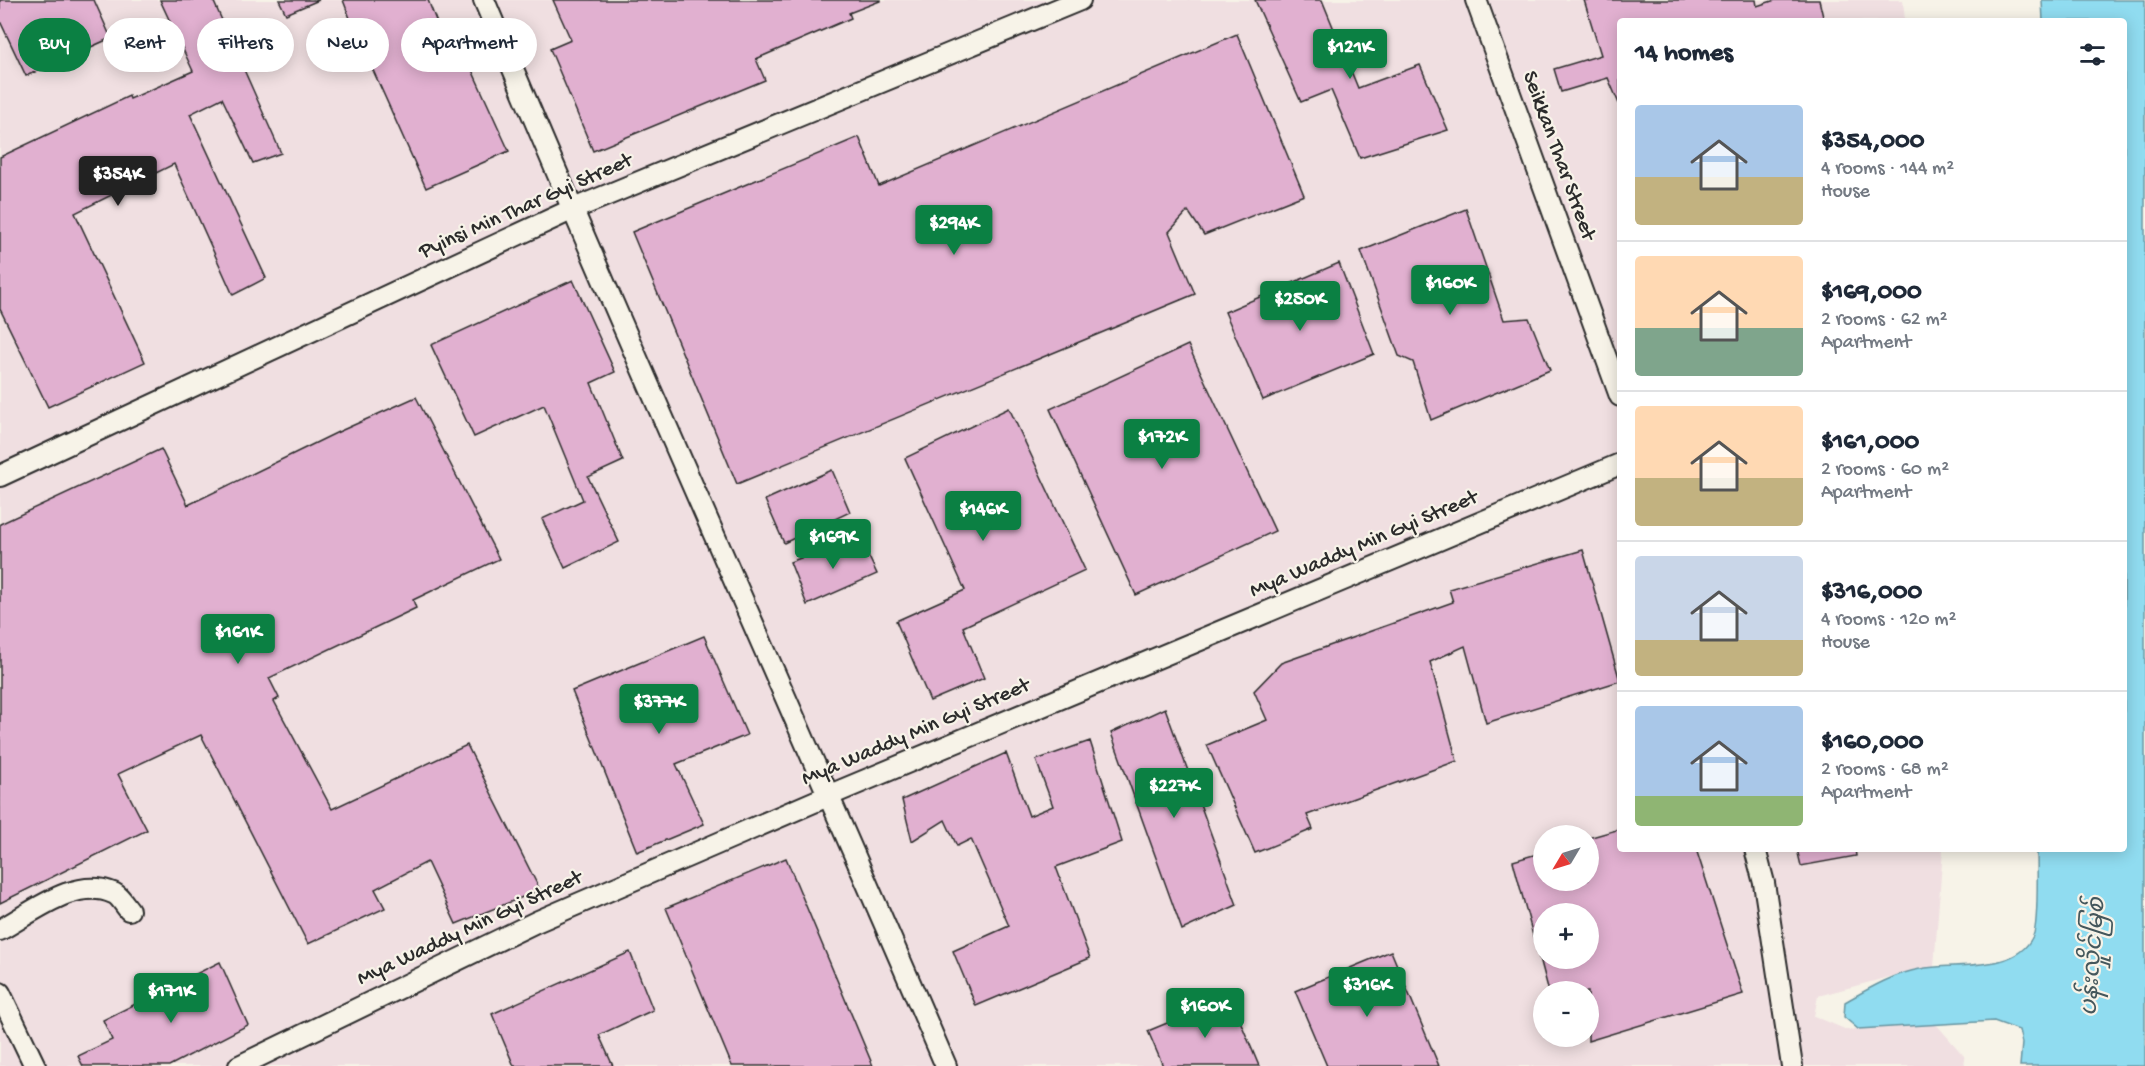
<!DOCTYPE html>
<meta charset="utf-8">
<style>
:root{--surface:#fff;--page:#f2f2f3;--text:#1f2937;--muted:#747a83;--line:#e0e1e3;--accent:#0b8043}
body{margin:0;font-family:"Gochi Hand","Noto Sans Myanmar",sans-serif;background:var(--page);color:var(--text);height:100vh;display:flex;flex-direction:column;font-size:22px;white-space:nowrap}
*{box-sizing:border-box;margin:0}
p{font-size:20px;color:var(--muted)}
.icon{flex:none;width:33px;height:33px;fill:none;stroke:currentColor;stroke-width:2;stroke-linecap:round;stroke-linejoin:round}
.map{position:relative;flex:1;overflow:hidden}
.side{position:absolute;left:1617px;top:18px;width:510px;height:834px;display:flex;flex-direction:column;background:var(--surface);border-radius:6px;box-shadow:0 3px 15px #0003}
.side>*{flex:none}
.hud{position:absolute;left:18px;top:18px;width:570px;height:54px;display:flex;gap:12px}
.needle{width:39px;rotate:232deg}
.buttons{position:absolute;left:1533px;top:825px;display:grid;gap:12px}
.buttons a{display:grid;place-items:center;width:66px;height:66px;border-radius:50%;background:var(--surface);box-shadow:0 3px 15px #0003;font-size:30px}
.price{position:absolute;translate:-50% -51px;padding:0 14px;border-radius:6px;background:var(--accent);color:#fff;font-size:20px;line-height:39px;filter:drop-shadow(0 2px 3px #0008)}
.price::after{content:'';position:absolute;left:50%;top:36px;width:18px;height:14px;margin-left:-9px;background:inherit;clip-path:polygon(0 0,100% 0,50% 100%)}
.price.active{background:#222;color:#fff}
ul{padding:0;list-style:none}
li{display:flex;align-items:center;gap:18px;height:150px;padding:0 18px}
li+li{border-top:2px solid var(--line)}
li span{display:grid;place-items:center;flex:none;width:168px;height:120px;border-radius:6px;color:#555}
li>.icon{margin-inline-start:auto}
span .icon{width:72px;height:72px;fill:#fffc;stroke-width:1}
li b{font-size:26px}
h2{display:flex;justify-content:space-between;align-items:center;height:72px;padding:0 18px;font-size:26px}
.pill{padding:0 21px;border-radius:27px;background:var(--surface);box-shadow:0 3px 15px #0003;font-size:21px;line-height:54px}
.pill.active{background:var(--accent);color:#fff}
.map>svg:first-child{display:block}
.built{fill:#f0dfe1;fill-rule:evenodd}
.water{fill:#90dcf0;stroke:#6895a1;stroke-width:1.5}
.building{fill:#e1b0d0;stroke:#2b2b2b;stroke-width:1.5}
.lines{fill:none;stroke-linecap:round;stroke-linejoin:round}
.minor-casing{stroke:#2b2b2b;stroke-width:24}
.minor{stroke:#f7f3e8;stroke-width:20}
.labels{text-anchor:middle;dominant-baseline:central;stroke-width:4.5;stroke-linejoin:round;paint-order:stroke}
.street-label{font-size:22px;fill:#2b2b2b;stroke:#f7f3e8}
.water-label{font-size:24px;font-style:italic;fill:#44575c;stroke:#f7f3e8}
</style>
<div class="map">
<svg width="2145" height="1066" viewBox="0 0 2145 1066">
<rect width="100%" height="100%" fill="#f7f3e8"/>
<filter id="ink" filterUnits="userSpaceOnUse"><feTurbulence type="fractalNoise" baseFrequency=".0167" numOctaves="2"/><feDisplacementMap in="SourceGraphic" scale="12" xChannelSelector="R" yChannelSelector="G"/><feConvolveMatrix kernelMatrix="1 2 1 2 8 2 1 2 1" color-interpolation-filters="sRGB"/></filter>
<g filter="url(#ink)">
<path class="built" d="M0,0H1903L1905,21H1620V849H1943L1934,967L1919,969L1818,996L1814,1016L1847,1030L1936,1024L1964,1056L1965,1066H0ZM1544,836H1588V880H1544ZM1544,914H1588V958H1544ZM1544,992H1588V1036H1544Z"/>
<path class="water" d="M2042,0H2145V1066H2020L2022,1043L2019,1030L1994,1021L1858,1029L1844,1017L1845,1002C1868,989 1895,973 1920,969C1955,962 2015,974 2033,936C2039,924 2037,866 2037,849H2124V21H2043Z"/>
<g class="building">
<path d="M0,0H94L111,38L26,76L0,21Z"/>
<path d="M160,0H213L281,153L253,163L222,98L190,114L266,278L233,295L174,164L75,213L145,362L48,407L0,309V157L129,96L130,99L193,71Z"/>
<path d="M279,0H319L286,14Z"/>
<path d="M343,0H428L449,54L462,48L509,151L426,188L372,68H369Z"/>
<path d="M553,0H880V1L849,13L851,18L756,59L765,80L593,151L550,49L571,40Z"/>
<path d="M1255,0H1322L1358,88L1420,65L1448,130L1360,158L1331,90L1301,102Z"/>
<path d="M1584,0H1756L1757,6L1775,0H1819L1824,21H1620V106L1608,78L1561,92L1554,69L1601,55Z"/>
<path d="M1237,34L1304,195L1204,235L1188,211L1169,232L1195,294L737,484L632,232L859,137L879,186Z"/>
<path d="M1466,209L1504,320L1529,318L1550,370L1431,420L1413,362L1399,356L1361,251Z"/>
<path d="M1339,263L1374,354L1263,400L1225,312Z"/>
<path d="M573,280L615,372L591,383L623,461L588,477L619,542L565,568L542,519L583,500L544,405L474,437L431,345Z"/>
<path d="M1188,345L1275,531L1136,595L1050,409Z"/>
<path d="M416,397L499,559L413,600L416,608L269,678L279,698L274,701L332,809L467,745L540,890L456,924L427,862L375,889L385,908L308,944L201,735L118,774L147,830L0,903V524L161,449L188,505L336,433Z"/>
<path d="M1009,408L1085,570L963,627L984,678L930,701L896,621L965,590L905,458Z"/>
<path d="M832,470L850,512L784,543L765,500Z"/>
<path d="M859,536L877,574L807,605L790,562Z"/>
<path d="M1583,550L1620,681L1486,723L1465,646L1430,662L1457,761L1307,815L1313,829L1255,853L1207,745L1267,720L1254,691L1281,663L1453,602L1449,589Z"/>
<path d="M704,636L747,735L676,764L704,824L637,852L572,691Z"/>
<path d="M1165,708L1237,905L1182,930L1111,733Z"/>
<path d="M1090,741L1122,842L1056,867L1090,958L976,1006L953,951L1009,926L971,839L957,846L945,820L912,841L902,800L1006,753L1029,816L1053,806L1036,760Z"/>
<path d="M1620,829V849H1696L1743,994L1588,1041V992H1549L1540,958H1588V914H1544V957L1539,958L1513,861L1544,852V880H1588V838Z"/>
<path d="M1797,849H1855L1856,856L1801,866Z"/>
<path d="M786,858L873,1066H732L666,908Z"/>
<path d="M1391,951L1439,1066H1327L1295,991Z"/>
<path d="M630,952L653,1010L599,1035L613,1066H514L492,1014Z"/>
<path d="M220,962L248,1025L169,1066H83L78,1056L112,1040L103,1020Z"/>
<path d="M1230,997L1259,1066H1163L1148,1031Z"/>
</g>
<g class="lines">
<defs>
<g id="minor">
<path d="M484,0C633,357 793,710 946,1066"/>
<path d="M1476,0L1620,396"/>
<path d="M0,476L571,210L1080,0"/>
<path d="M1755,849L1764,883L1792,1066"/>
<path d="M0,930C32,913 75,876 113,893C119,895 124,904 129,910"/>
<path d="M0,993L35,1066"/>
<path d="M239,1066L536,922L830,795L1620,464"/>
</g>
</defs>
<use href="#minor" class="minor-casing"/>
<use href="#minor" class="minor"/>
</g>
</g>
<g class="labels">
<g class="street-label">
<text transform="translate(1558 156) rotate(70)">Seikkan Thar Street</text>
<text transform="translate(526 207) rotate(-24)">Pyinsi Min Thar Gyi Street</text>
<text transform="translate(1364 545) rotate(-23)">Mya Waddy Min Gyi Street</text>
<text transform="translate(916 733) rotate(-23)">Mya Waddy Min Gyi Street</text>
<text transform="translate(470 929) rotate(-25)">Mya Waddy Min Gyi Street</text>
</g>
<g class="water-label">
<text transform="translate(2095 957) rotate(-86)">ပန်းလှိုင်မြစ်</text>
</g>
</g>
</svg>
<div class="buttons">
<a><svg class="needle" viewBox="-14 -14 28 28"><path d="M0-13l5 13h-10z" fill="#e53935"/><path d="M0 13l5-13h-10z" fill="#747a83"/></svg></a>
<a>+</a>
<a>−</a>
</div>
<b class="price" style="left:1350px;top:80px">$121K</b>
<b class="price active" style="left:118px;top:207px">$354K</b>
<b class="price" style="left:954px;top:256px">$294K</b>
<b class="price" style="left:1450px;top:316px">$160K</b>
<b class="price" style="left:1300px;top:332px">$250K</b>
<b class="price" style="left:1162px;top:470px">$172K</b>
<b class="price" style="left:983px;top:542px">$146K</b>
<b class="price" style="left:833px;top:570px">$169K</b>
<b class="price" style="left:238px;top:665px">$161K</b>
<b class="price" style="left:659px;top:735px">$377K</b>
<b class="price" style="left:1174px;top:819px">$227K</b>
<b class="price" style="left:1367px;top:1018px">$316K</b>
<b class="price" style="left:171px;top:1024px">$171K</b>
<b class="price" style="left:1205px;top:1039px">$160K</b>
<div class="hud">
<a class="pill active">Buy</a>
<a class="pill">Rent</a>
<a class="pill">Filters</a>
<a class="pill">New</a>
<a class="pill">Apartment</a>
</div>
<section class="side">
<h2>14 homes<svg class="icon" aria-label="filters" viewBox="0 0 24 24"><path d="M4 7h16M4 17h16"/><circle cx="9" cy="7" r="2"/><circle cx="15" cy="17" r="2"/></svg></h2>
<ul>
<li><span style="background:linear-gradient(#a9c7e8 60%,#c2b280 0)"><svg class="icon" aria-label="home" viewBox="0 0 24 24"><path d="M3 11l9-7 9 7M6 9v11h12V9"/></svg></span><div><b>$354,000</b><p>4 rooms · 144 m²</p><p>House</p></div></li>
<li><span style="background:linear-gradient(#ffd9b3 60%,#7fa58c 0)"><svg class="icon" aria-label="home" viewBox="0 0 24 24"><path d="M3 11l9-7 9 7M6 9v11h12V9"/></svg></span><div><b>$169,000</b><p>2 rooms · 62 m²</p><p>Apartment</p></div></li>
<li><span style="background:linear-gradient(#ffd9b3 60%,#c2b280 0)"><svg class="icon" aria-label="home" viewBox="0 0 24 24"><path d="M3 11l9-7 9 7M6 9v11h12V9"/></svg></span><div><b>$161,000</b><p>2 rooms · 60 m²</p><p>Apartment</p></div></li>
<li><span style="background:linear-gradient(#c9d6e8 70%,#c2b280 0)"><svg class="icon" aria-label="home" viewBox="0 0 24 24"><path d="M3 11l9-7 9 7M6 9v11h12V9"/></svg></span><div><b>$316,000</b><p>4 rooms · 120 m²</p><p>House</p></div></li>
<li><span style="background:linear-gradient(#a9c7e8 75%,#8fb573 0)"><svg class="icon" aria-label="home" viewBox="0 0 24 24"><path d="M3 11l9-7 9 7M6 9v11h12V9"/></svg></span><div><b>$160,000</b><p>2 rooms · 68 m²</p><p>Apartment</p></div></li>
</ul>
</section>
</div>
